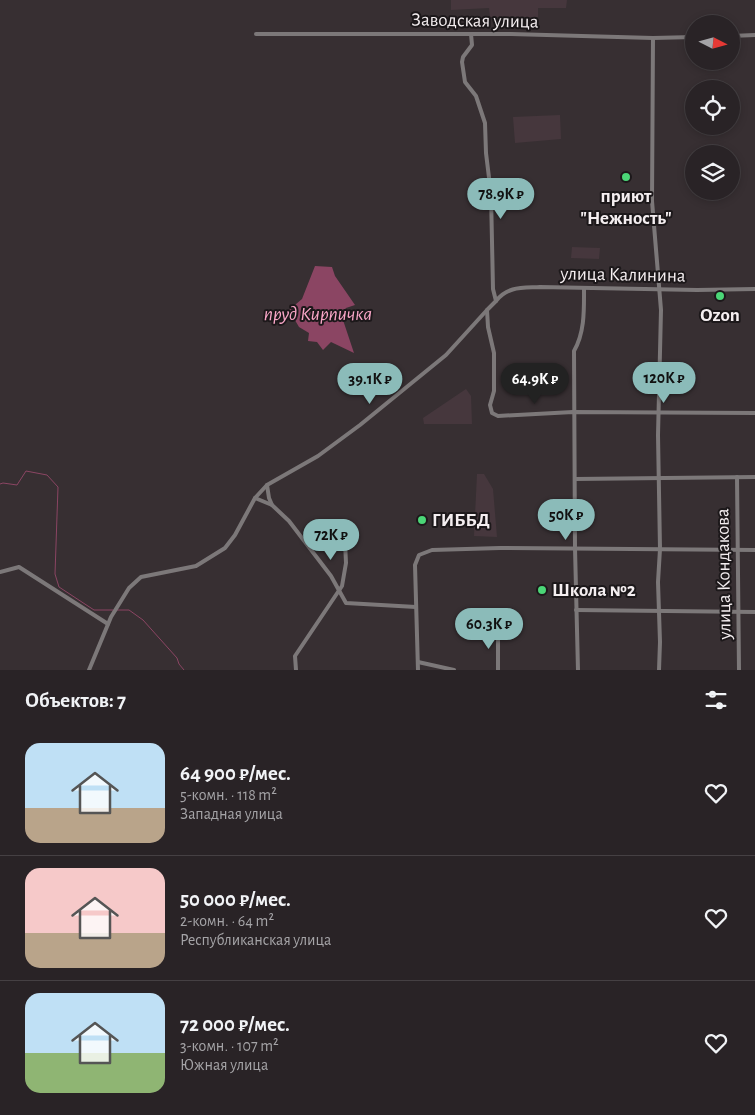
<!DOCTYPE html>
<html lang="ru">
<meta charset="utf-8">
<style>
:root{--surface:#292326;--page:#352f32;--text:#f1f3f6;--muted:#a5a4a7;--line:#454043;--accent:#8bbbb9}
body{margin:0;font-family:"Alegreya Sans",sans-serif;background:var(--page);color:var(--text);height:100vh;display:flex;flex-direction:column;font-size:19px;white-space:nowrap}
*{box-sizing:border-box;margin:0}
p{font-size:16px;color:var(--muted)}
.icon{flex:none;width:28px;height:28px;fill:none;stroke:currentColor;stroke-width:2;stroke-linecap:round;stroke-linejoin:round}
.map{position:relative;height:670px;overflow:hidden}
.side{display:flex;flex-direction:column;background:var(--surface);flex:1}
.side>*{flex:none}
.needle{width:32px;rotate:96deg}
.tools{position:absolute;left:685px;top:15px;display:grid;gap:10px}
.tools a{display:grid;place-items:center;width:55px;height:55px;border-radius:50%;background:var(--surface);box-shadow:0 2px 8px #0003,0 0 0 1px var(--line);font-size:25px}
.price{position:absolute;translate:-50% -42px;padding:0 11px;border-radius:18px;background:var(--accent);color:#111;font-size:16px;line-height:32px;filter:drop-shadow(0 1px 2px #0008)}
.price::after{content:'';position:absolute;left:50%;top:30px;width:15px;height:11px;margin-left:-8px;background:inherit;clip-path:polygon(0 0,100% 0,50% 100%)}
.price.active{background:#222;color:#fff}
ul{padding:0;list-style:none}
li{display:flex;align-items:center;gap:15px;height:125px;padding:0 25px}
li+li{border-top:1px solid var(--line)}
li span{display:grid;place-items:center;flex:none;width:140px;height:100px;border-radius:15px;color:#555}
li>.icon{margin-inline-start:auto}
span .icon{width:60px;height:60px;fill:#fffc;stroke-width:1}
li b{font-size:21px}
h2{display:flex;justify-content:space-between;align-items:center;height:60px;padding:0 25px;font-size:21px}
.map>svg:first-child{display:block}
.built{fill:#46373d}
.water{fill:#8b4563}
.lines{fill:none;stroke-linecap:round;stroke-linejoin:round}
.stream{stroke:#8b4563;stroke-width:1}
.minor{stroke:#7c7879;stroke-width:4}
.poi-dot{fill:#4bd677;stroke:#1c181a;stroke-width:2}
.labels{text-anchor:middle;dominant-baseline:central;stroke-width:4;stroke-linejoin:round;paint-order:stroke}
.street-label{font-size:19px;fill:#f4eef0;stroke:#1c181a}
.poi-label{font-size:19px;font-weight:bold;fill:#f4eef0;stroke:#1c181a}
.water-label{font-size:20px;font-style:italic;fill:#f9a6c7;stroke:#1c181a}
</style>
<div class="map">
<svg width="755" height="670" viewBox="0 0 755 670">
<rect width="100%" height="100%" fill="#372f32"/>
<g class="built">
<path d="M451,0H567L566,8H538V17H490L489,8L451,10Z"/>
<path d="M560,115L561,139L515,143L513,117Z"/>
<path d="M572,247L600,248L599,259L571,258Z"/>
<path d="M466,389L471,396L472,424H424L423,418Z"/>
<path d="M477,474H484L493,489L497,537L474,536Z"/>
</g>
<path class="water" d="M315,266L332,267L335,276L355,305L346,308L341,314L354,353L331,342L323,350L317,342L308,341L309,333L299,327L289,310L302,299Z"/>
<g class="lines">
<g class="stream">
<path d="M0,484L3,483L17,485L26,471L47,475L58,487L55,574L59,587L94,610H113"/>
<path d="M117,610H129L143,620L177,658L179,664L184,670"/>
</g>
<g class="minor">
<path d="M256,34H511L653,38L694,37"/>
<path d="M471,34L472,45L463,57L462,62L465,82L476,96L485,123L486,153L491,194L493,289L496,301L487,310L488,327L494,353V391L490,405L492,413L498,416L573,412L755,413"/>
<path d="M731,36L755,35"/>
<path d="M653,38L652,201L661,310L658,435L660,549L658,582L660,642L659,670"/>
<path d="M496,301C508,286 522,288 540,287L697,290L755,289"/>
<path d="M737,477L739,670"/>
<path d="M575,479L755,477"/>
<path d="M267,485L269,498L272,505"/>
<path d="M255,498L272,505L289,521L331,576L346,603L416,607"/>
<path d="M0,572L19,567L108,624"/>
<path d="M576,610L755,612"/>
<path d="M498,630V670"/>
<path d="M418,662L454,670"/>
<path d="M89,670L111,617L129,588L141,577L196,566L225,548L235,535L255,498L267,485L318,456L360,425L446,355L487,310"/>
<path d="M296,670L295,656L342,586L346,563L344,521"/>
<path d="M418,670L415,565L419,555L432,550L500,548L755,550"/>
<path d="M578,670L575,548L574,351C585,332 584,309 584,288"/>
</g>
</g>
<g class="poi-dot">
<circle cx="626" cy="177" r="5"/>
<circle cx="720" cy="296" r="5"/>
<circle cx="422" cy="520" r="5"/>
<circle cx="542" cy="590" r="5"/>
</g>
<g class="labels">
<g class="street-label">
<text transform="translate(475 21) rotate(1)">Заводская улица</text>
<text transform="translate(623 275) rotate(1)">улица Калинина</text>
<text transform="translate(724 574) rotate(-91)">улица Кондакова</text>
</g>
<g class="poi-label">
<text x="626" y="196">приют<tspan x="626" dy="22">"Нежность"</tspan></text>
<text x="720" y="315">Ozon</text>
<text x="432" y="520" text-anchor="start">ГИББД</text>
<text x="552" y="590" text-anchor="start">Школа №2</text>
</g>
<g class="water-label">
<text x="318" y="314">пруд Кирпичка</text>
</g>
</g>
</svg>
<div class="tools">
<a><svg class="needle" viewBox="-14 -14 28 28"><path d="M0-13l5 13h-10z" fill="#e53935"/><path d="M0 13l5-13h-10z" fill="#a5a4a7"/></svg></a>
<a><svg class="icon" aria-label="locate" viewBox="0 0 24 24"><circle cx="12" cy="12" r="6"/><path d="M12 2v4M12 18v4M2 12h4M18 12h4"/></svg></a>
<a><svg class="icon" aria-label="layers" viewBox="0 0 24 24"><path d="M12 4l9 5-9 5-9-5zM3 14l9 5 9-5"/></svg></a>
</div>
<b class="price" style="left:501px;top:220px">78.9K ₽</b>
<b class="price" style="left:664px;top:404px">120K ₽</b>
<b class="price" style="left:370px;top:405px">39.1K ₽</b>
<b class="price active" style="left:535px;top:405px">64.9K ₽</b>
<b class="price" style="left:566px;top:541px">50K ₽</b>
<b class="price" style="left:331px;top:561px">72K ₽</b>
<b class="price" style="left:489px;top:650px">60.3K ₽</b>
</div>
<section class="side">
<h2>Объектов: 7<svg class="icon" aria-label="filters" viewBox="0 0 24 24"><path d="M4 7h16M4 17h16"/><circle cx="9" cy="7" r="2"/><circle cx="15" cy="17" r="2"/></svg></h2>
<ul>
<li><span style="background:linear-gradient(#bfe0f5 65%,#b9a48a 0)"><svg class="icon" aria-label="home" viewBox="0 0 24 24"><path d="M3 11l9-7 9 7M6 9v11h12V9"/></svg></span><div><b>64 900 ₽/мес.</b><p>5-комн. · 118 m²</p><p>Западная улица</p></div><svg class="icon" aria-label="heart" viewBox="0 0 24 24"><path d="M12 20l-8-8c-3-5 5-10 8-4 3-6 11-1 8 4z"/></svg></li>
<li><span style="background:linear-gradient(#f6c9c9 65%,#b9a48a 0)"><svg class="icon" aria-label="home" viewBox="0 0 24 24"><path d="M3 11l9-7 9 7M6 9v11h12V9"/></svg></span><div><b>50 000 ₽/мес.</b><p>2-комн. · 64 m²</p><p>Республиканская улица</p></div><svg class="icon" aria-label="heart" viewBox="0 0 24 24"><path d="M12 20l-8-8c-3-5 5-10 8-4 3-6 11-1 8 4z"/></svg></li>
<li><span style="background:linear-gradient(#bfe0f5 60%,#8fb573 0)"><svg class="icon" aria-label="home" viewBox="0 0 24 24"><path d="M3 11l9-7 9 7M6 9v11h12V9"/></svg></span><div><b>72 000 ₽/мес.</b><p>3-комн. · 107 m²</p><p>Южная улица</p></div><svg class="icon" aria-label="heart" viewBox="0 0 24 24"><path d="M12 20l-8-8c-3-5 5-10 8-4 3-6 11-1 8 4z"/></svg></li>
</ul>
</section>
